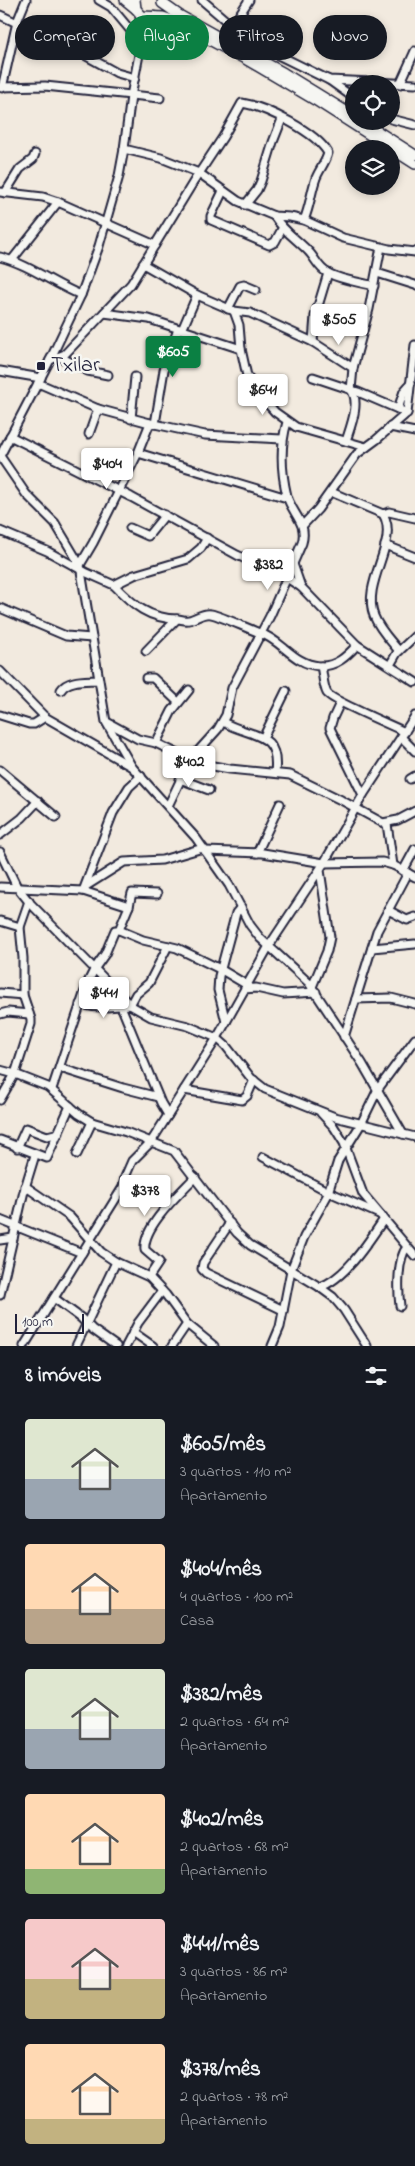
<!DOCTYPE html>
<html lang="pt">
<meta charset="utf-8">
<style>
:root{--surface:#171b24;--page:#20242c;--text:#f1f3f6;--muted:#9ea1a6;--accent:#0b8043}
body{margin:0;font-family:"Indie Flower",sans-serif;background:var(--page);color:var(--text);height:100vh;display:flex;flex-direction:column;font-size:19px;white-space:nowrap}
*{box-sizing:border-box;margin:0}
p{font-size:16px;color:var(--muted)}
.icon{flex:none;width:28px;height:28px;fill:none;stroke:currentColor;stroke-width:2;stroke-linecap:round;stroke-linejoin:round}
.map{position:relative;height:1346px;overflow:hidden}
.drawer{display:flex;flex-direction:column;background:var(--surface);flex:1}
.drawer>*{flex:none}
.top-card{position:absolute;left:15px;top:15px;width:385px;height:45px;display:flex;gap:10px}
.fabs{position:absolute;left:345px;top:75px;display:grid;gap:10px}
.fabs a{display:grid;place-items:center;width:55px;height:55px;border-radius:50%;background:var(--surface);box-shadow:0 2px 8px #0003;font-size:25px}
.scale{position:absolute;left:15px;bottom:12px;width:69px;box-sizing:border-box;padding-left:5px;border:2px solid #22223b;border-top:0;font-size:14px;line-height:18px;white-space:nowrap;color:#22223b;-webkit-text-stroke:4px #f6f6f2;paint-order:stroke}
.price{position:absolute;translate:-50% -42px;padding:0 11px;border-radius:5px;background:#fff;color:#222;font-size:16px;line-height:32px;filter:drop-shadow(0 1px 2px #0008)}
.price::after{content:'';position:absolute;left:50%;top:30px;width:15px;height:11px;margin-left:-8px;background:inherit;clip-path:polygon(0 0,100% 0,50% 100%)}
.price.active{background:var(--accent);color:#fff}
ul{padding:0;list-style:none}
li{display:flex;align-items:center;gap:15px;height:125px;padding:0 25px}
li span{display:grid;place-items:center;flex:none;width:140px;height:100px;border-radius:5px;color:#555}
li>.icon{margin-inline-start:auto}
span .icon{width:60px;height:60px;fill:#fffc;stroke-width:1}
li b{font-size:21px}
h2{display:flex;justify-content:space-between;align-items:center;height:60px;padding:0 25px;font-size:21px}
.tag{padding:0 18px;border-radius:22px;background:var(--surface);box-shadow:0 2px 8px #0003;font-size:18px;line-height:45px}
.tag.active{background:var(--accent);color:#fff}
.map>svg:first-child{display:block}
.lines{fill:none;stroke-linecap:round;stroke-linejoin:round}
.minor-casing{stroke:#22223b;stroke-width:11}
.major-casing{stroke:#22223b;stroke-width:12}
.minor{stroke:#f6f6f2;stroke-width:7}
.major{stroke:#f6f6f2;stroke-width:9}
.poi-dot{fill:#22223b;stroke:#f6f6f2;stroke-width:2}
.labels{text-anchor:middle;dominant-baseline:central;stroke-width:5;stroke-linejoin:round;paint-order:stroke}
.poi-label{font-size:22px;fill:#22223b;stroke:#f6f6f2;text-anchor:start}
</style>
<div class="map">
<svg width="415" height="1346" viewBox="0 0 415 1346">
<rect width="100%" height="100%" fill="#f2eadf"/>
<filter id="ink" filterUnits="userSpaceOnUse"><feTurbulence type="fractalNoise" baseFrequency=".02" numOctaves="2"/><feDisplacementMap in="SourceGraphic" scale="10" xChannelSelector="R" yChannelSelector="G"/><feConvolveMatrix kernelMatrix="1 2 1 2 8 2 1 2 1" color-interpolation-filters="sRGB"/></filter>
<g filter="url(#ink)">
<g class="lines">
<defs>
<g id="minor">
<path d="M99,0L111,7L141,43"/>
<path d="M202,0L238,31L272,52L329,80L415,84"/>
<path d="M0,15L79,52L117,73L135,78"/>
<path d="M85,25L88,56"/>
<path d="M232,26L249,0"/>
<path d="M143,33L154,16"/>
<path d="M272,52L290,24"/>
<path d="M329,80L354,98"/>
<path d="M400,84L415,51"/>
<path d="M0,87L45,86L160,98"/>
<path d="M2,88L17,22L26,0"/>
<path d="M391,119L415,125"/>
<path d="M124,149L161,158L199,173L238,201L274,216L290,217L304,220L343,238L389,249L415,252"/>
<path d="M223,191L211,216V220L269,245L275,242L282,229"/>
<path d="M0,192L43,197L58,202L155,245"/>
<path d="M5,193L20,169L33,159L35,154"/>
<path d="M245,205L257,190L261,181L273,142L282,119"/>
<path d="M274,216C284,232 298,240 310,253C316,260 319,269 328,273C341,280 359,282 374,286"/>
<path d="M0,257C28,264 54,284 81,295"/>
<path d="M12,260L58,202"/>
<path d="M143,264L197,295L234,311L250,313L313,342L353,368"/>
<path d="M377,273L415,285"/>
<path d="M228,309L240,286L244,285L256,290"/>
<path d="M234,311L239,325L241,349L247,376L258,393L275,412L296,427L366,447"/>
<path d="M104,313L149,319L241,349"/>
<path d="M182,330L197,295"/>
<path d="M313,342L315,316L328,273"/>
<path d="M60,357L88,371L108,375"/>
<path d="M50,360L65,354L131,284L194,181L223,137L242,103C266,107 316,132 328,153C326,162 319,170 316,178C311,192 310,206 304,220"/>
<path d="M0,371L41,378"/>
<path d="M313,377L358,392L407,413"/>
<path d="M38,383L98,409L150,423L205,435L282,439"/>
<path d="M398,409L404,391L411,383"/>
<path d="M131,419L135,377"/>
<path d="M155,424L164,370L178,329"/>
<path d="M390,427L415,432"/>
<path d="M89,434L98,409"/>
<path d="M10,436L131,497L237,555L287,578L301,587L357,645L415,682"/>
<path d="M346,441C350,428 361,402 351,390L353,368L369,309L381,247"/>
<path d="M138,453L287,498"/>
<path d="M0,456L26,494L55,523L80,565L106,722L132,767L196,838L229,885L250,925L260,938L309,983L362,1063L403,1134"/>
<path d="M0,456L50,360L81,295L99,246L119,176L124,149L131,96L143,34L139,13"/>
<path d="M331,492L383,514L389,512L415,518"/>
<path d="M383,514C400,542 361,582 374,616C379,629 390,640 399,651"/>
<path d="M303,525L318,509L357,454L376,440L407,413L415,345"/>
<path d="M130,528L148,536L165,515"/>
<path d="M0,531L47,551L87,573L114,585L134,575L188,559L201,548L207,538"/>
<path d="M385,545L415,557"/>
<path d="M293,564L301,587"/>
<path d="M80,565L93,543L138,453L150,423"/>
<path d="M114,585C133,605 149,619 178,619C181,619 185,621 189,620C196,619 203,612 211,614C224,617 246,628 260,633C282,640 293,664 319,666C336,667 347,656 357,645"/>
<path d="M0,608L66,636L92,638"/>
<path d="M146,651L177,619"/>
<path d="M390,665L397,653L415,636"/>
<path d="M321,666C323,674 323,686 327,693C331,700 393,726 405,732"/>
<path d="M0,671L45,717L132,767"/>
<path d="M146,678H153L178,702"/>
<path d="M61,690C68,679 86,681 98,680"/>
<path d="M340,703L333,718L330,728L363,795"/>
<path d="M0,715L29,724H34L45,717"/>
<path d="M107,722L138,739L156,743L190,760"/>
<path d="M223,722C251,738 280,730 275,773"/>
<path d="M263,738L286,691"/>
<path d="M402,738L415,751"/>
<path d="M156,743L172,711L189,690"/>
<path d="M192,758L213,766L230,769L290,775L341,800L383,823L398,820L415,811"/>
<path d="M0,770L56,817"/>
<path d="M141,776L129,787L113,813L83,891L129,906L119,930L143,940L177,948L220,969L247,985"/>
<path d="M180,779L209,790"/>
<path d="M410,779L415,776"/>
<path d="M168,806L190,760L218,729L226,715L232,688L270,616L302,543C308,523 292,514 287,496C281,471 280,446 287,422"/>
<path d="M387,824L393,865"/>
<path d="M0,835L22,818L38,801"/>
<path d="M205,851L263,853L324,863L382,862L393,865L415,877"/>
<path d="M0,852L17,887L30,903L130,1005L151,1017L188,1026L217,1038L226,1046L251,1078L265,1089L335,1117L415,1137"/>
<path d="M257,853L280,804"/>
<path d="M403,871L415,849"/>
<path d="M86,886L124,862L162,860L203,848"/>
<path d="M0,887L83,891"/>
<path d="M129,906L132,893L157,894"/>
<path d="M388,910L407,920L415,917"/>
<path d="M0,921L20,927"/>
<path d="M372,948L415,944"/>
<path d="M312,987L327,951L330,937L320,870"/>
<path d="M245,989L256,988L283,994L316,992"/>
<path d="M0,993L23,995"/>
<path d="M356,999L391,998L415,1004"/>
<path d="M80,1004C98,1009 112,1007 130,1005L136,994L149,983L168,946"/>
<path d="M121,1006L161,1103L168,1115"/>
<path d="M0,1014L8,1012L29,1014"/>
<path d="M226,1022L218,990L219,976L236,913L241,907"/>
<path d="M344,1037L377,931L408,873"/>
<path d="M60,1068L123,1088L158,1097"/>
<path d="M0,1070L15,1074L48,1087L79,1114L92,1122L126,1132L174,1151L237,1233L250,1245L318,1286L333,1297L344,1310L367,1346"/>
<path d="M52,1089L88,982L95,968L105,954L115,930H119"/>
<path d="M184,1090L242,1100L247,1096L254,1080"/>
<path d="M0,1100L15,1074L31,1024V1019L23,995V958L20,927L29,901"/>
<path d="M321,1113L334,1127L344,1143L363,1194L415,1256"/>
<path d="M0,1140L47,1158L70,1106"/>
<path d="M17,1148L26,1128L47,1136L59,1133"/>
<path d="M77,1154L92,1122"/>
<path d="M263,1157L329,1192L379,1214"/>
<path d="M25,1186L70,1217L101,1252L116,1262L149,1277L166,1295L187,1324L214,1346"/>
<path d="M0,1220L82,1253"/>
<path d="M230,1223L203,1263L202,1269L206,1273L283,1310"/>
<path d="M0,1240L13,1238"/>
<path d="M149,1277L159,1262L145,1250C142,1227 180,1193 195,1177"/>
<path d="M320,1287C346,1278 369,1241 384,1219"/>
<path d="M0,1295L24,1191L35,1155"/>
<path d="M54,1298L81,1318L92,1329L116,1346"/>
<path d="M400,1306C398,1291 397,1259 407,1247"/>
<path d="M133,1332L153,1346"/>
<path d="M24,1346L123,1187L125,1177L132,1161L151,1142L217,1038L269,946L324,863L363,795L415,716"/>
<path d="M76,1346L116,1262"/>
<path d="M126,1346L138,1323L162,1291"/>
<path d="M172,1346L187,1324"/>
<path d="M272,1346L280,1327L291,1270L304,1237L327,1196L338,1161L361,1124L378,1089L415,1039"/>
</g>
<g id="major">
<path d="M125,0L136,9"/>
<path d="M135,0L136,9L142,16L163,17L172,20L247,60L315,100L415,164"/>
<path d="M162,3L179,15L284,73L354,116"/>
<path d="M362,121L415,155"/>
</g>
</defs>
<use href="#minor" class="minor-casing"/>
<use href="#major" class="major-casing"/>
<use href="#minor" class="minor"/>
<use href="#major" class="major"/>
</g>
</g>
<rect class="poi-dot" x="36" y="361" width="10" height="10" rx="2.5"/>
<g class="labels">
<g class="poi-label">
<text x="51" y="366">Txilar</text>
</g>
</g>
</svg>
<div class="fabs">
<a><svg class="icon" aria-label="locate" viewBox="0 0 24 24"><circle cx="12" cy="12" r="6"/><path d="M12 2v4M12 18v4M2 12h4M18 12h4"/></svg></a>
<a><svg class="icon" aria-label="layers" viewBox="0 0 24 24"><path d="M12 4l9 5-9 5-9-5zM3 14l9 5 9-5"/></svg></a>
</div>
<div class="scale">100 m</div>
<b class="price" style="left:339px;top:346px">$505</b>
<b class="price active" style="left:173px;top:378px">$605</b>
<b class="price" style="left:263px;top:416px">$641</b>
<b class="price" style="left:107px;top:490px">$404</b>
<b class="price" style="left:268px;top:591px">$382</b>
<b class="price" style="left:189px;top:788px">$402</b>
<b class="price" style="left:104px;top:1019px">$441</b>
<b class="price" style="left:145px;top:1217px">$378</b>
<div class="top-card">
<a class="tag">Comprar</a>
<a class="tag active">Alugar</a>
<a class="tag">Filtros</a>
<a class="tag">Novo</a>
</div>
</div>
<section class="drawer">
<h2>8 imóveis<svg class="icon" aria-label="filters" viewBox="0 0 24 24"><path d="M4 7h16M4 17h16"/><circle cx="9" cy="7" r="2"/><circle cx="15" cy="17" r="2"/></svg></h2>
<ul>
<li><span style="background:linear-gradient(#dfe7d0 60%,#9aa5b1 0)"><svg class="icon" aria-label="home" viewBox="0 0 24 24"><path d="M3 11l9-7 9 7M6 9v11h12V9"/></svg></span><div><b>$605/mês</b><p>3 quartos · 110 m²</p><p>Apartamento</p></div></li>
<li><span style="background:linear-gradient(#ffd9b3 65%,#b9a48a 0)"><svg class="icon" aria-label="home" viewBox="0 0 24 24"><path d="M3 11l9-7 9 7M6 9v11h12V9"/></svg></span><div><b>$404/mês</b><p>4 quartos · 100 m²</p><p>Casa</p></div></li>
<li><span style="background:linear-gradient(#dfe7d0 60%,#9aa5b1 0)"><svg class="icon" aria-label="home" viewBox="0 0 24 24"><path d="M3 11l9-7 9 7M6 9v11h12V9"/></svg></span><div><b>$382/mês</b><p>2 quartos · 64 m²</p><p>Apartamento</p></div></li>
<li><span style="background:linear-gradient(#ffd9b3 75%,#8fb573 0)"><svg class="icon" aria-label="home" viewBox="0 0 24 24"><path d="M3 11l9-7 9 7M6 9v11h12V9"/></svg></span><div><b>$402/mês</b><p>2 quartos · 68 m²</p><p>Apartamento</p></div></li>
<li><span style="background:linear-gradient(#f6c9c9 60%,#c2b280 0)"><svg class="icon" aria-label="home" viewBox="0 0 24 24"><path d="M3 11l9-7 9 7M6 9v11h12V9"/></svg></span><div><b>$441/mês</b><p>3 quartos · 86 m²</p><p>Apartamento</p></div></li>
<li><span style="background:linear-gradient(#ffd9b3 75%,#c2b280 0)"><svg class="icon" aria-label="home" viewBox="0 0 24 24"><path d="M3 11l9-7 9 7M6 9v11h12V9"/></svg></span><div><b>$378/mês</b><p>2 quartos · 78 m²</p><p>Apartamento</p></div></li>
</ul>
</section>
